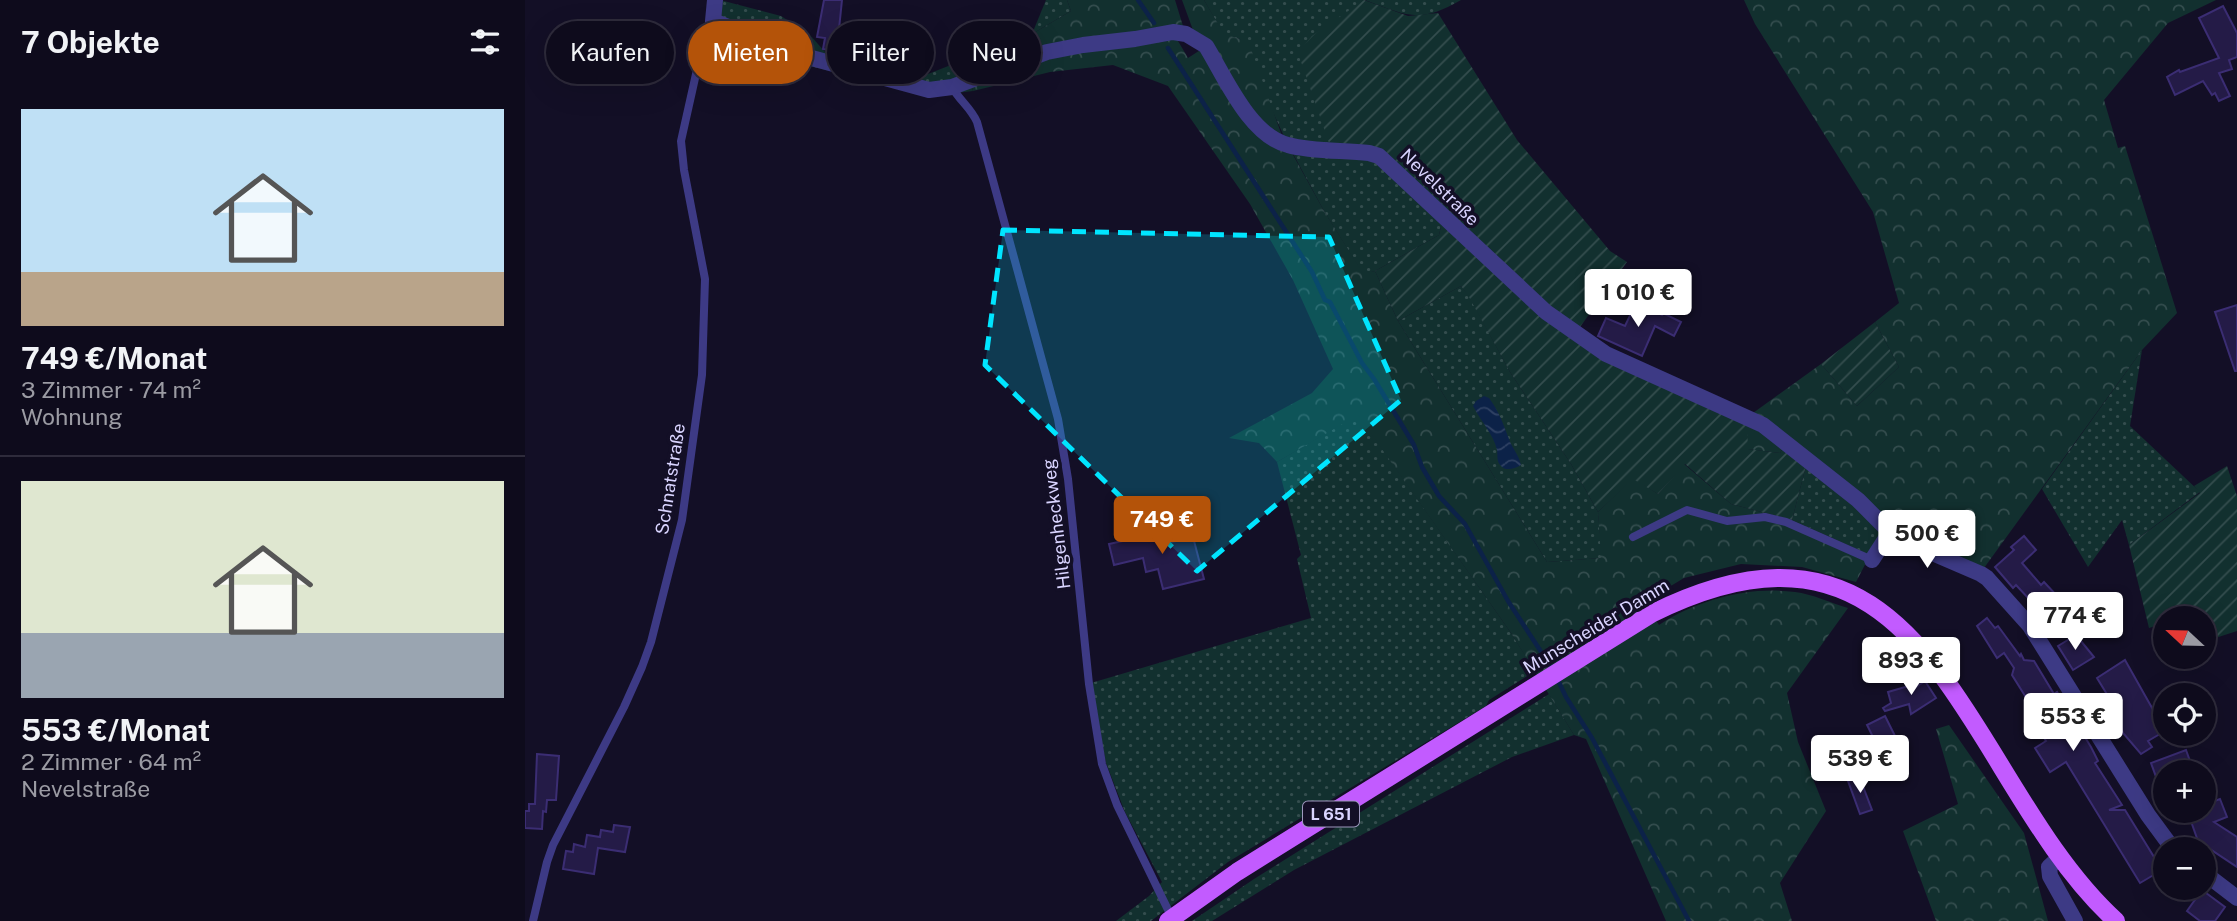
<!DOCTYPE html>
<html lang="de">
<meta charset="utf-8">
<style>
:root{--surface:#0e0b1c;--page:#171425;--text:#f1f3f6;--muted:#9b9ba3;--line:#2e2b3b;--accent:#b45309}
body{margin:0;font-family:"Public Sans",sans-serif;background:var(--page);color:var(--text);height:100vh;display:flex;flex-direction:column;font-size:26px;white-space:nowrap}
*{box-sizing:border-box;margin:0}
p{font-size:23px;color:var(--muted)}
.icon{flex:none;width:38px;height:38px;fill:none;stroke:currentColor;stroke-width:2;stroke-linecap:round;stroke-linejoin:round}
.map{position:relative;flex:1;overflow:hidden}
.panel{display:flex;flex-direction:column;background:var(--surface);width:525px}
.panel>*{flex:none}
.hud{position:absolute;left:21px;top:21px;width:665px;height:63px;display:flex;gap:14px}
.needle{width:46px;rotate:292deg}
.controls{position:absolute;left:1628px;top:606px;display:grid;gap:14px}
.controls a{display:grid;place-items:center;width:63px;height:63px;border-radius:50%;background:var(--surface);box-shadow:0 7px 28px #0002,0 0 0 2px var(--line);font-size:35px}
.price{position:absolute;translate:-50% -60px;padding:0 16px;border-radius:7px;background:#fff;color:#222;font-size:23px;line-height:46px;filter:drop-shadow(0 2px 4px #0008)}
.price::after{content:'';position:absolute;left:50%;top:42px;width:21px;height:16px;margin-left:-10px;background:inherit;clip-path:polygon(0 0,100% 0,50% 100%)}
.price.on{background:var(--accent);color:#fff}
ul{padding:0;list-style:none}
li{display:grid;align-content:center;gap:14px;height:371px;padding:0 21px}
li+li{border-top:2px solid var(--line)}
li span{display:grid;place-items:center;height:217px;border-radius:0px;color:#555}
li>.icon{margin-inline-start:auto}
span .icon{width:126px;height:126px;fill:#fffc;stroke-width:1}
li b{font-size:30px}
h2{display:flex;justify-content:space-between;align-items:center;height:84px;padding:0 21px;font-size:30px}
.tag{padding:0 24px;border-radius:32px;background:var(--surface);box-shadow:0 7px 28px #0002,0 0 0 2px var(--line);font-size:24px;line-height:63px}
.tag.on{background:var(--accent);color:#fff}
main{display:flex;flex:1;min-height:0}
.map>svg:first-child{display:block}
.grass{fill:url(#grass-dots)}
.forest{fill:url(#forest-crowns)}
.garden{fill:url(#garden-furrows)}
.water{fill:url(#water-waves)}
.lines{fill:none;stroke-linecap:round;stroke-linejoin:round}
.stream{stroke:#0c2248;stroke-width:4.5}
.building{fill:#241b47;stroke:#3b2d73;stroke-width:2}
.service{stroke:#3d3a85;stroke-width:8}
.minor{stroke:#3d3a85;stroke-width:16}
.primary{stroke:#c25bff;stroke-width:18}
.marked{fill:#00e5ff;fill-opacity:0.2;stroke:#00e5ff;stroke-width:5;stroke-dasharray:14 9;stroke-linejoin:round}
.labels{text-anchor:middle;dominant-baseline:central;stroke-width:7;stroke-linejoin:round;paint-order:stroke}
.shield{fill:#130f26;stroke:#9e99be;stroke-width:2}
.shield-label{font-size:16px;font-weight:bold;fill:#d9d4ff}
.street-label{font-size:18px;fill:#d9d4ff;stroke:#130f26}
</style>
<main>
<section class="panel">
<h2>7 Objekte<svg class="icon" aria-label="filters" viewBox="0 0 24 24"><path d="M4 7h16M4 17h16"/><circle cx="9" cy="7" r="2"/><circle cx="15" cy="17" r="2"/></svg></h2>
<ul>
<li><span style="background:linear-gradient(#bfe0f5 75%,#b9a48a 0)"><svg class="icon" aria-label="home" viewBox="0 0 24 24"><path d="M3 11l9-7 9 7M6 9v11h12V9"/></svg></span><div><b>749 €/Monat</b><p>3 Zimmer · 74 m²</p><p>Wohnung</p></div></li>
<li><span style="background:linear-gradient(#dfe7d0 70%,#9aa5b1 0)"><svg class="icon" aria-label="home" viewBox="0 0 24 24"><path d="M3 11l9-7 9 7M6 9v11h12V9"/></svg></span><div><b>553 €/Monat</b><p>2 Zimmer · 64 m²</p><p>Nevelstraße</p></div></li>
</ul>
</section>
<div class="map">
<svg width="1712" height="921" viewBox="0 0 1712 921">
<defs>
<pattern id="grass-dots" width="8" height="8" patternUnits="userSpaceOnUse" patternTransform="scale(1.75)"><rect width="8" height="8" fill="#12302f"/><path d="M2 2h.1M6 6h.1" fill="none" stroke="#344d4e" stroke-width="1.8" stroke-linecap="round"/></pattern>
<pattern id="forest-crowns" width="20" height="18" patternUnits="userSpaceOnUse" patternTransform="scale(1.75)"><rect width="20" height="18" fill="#12302f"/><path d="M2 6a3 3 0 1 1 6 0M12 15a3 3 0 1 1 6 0" fill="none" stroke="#344d4e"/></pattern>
<pattern id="garden-furrows" width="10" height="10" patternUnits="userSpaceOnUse" patternTransform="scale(1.75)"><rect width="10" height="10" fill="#12302f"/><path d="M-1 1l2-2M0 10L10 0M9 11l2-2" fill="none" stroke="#344d4e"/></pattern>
<pattern id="water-waves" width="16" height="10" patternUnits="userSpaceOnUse" patternTransform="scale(1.75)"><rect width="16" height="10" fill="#0c2248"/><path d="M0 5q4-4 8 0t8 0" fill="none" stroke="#2f4163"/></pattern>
</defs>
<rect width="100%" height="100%" fill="#130f26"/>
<g class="grass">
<path d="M195,0L256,16L284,34L301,53L403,74L436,61L448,91L406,96L191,43L189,21Z"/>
<path d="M521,0H542L546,11L507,34Z"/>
<path d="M679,0H839L805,146L762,143L715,39L699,35Z"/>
<path d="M840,0H936C894,24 883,16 840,0Z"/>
<path d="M766,150L854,159L917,222L914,235L850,271L838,274L799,211Z"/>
<path d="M936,286L944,296L985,372L1046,464L1073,512L1077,558L1022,562L873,321Z"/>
<path d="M1617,350L1605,426L1675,492L1604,545L1597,520L1563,567L1517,489Z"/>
<path d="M833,414L986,633L1010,671L964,700L961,706L703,862L626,921H591L624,896L637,882L600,812L581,763L566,683L786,618L772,559L776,555L752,462Z"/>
<path d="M1282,462L1366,526L1345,555L1267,520Z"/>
<path d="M1024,694L1049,735L987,757L769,870L687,921H667L729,879Z"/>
</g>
<g class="forest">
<path d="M542,0H650L658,26L653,41L663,58L683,45L668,30L657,0H679L699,34L715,39L726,49L756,133L799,211L838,273L850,271L873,321L1022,562L1076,558L1073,512L1108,478L1133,494L1159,464L1206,504L1267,520L1345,555L1331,582L1277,567L1216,564L1159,578L1119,602L1134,625C1173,600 1223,586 1270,592C1287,594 1306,603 1323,608L1262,693L1273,742L1301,811L1255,883L1267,921H1141L1061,739L1049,735L986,633L833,415L752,462L734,443L704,438L787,393L808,369L768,280L725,204L643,86L588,65L525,72L448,91L437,61L507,34L546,11Z"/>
<path d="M1219,0H1691L1643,23L1579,100L1593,148L1600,146L1652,313L1617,350L1459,568L1366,526L1259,446L1255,453L1222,449V424L1228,413L1296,364L1332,406L1374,367L1350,322L1374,303L1348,212L1230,24Z"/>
<path d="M1424,725L1499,833L1523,921H1411L1378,831L1433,804L1411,729Z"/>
</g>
<g class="garden">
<path d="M839,0L883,16L913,13L992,140L1085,251L1102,262L1055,327L1023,309L855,150L805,146L773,53L787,36Z"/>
<path d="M917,222L1019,315L1222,424L1223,449L1255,453L1259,446L1282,462L1267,520L1206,504L1160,464L1133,494L1108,479L1073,512L1046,464L985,372L944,297L936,286L873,321L850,271L914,235Z"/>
<path d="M1350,322L1374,367L1332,406L1296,364Z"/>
<path d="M1702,466L1712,496V631L1678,642V618H1640V623L1624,628L1604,545L1675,493L1669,486Z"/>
</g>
<path class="water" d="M959,396L964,398C974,411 978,424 984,439C987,448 994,455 996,465C991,468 981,472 976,466C971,461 973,456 972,450C969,435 955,420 948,406L951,401Z"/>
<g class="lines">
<g class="stream">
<path d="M613,0L629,23"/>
<path d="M643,48L787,272L800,300L805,302L837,363L849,379L889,445L897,467L914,496L940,524L983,601L1028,670"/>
<path d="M1032,678L1041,697L1067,738L1164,921"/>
</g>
</g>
<g class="building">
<path d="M299,0H317L314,29L319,30L315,52L298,49L300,38L292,37Z"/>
<path d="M1698,6L1712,33V57L1704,60L1707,69L1694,73L1705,96L1694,101L1690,93L1687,95L1678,81L1650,95L1642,77L1654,70L1655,72L1694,58L1674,18Z"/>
<path d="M1111,303L1137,315L1138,313L1156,322L1149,336L1130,326L1117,356L1073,336L1081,318L1100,326Z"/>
<path d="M1712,305V371H1710L1690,312Z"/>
<path d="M634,519L639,544L668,537L679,579L638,589L633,569L621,572L618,558L589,565L584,544L625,535L622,522Z"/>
<path d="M1499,536L1511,550L1497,563L1516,585L1519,582L1534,598L1519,615L1491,585L1488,588L1470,567L1489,550L1486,547Z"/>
<path d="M1462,618L1470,628L1473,626L1495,656L1496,654L1499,660L1509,661L1529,694L1532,692L1566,747L1573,761L1570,763L1597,805L1584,810H1600L1637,870L1615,883L1541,762L1525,772L1510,748L1521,741L1507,717L1511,715L1507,707L1487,675L1489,668L1479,653L1472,658L1452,626Z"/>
<path d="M1551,635L1569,657L1548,670L1533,646Z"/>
<path d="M1600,660L1640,731L1623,741L1627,747L1616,754L1598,733L1594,721L1588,711L1591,709L1572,678Z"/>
<path d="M1400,681L1411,698L1386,714L1384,704L1360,711L1358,708L1366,703L1363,692L1387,685L1388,689Z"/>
<path d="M1360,716L1376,748L1359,759L1342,725Z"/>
<path d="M1661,750L1669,772H1640L1638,796L1626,763Z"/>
<path d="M12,754L34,756L31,800H22L21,812L18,811L17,829L0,828V811H4V804H10Z"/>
<path d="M1334,776L1347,810L1335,814L1323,781Z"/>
<path d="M1695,799L1702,817L1689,822L1712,837V867L1673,841L1662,810H1678V805Z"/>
<path d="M89,825L105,827L100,852L73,848L69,874L38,869L41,851L48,852L49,844L60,847L62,835L75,837L76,830L88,832Z"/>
<path d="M1677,890L1700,907L1690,921H1675L1662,911Z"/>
</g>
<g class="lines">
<g class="service">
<path d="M427,87C434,100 446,108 452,122L533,419L543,479L564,684L577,764L592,805L647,918"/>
<path d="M1108,537L1162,510L1202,521L1240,517L1261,522L1347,560"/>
<path d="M8,921L22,862L28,845L99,707L117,667L126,642L157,520L177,375L180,279L159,170L156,141L175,56L188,21"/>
</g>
<g class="minor">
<path d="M190,0L188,21L272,54L404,90L427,87L522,52L558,45L610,39L648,32L661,34L681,46C700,77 725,136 763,145C788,152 818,150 844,153L854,156L1021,312L1081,354L1238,425L1333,500L1365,532L1384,543L1456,574L1462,578L1505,626L1623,815L1648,849"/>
<path d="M1347,560L1365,532"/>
<path d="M1535,857L1524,867L1525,876L1550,921"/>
<path d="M1678,872L1712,898"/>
</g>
<path class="primary" d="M643,921L712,872L1126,614C1408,473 1438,782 1591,921"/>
</g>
<path class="marked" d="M478,230L804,237L876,400L672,571L460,365Z"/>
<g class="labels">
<rect class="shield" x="778" y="801.5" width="56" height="25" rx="5"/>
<g class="shield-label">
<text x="806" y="814">L 651</text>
</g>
<g class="street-label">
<text transform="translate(915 187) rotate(44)">Nevelstraße</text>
<text transform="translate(145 479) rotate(-81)">Schnatstraße</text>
<text transform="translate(531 524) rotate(-97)">Hilgenheckweg</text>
<text transform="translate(1071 626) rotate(-31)">Munscheider Damm</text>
</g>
</g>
</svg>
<div class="controls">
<a><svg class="needle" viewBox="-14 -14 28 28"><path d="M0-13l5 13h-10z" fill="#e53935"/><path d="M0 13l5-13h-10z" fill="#9b9ba3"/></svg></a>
<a><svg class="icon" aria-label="locate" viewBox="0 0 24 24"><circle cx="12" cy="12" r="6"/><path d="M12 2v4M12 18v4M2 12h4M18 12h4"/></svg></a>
<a>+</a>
<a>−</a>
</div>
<b class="price" style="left:1113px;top:329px">1 010 €</b>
<b class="price on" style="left:637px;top:556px">749 €</b>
<b class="price" style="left:1402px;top:570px">500 €</b>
<b class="price" style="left:1550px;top:652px">774 €</b>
<b class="price" style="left:1386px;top:697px">893 €</b>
<b class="price" style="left:1548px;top:753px">553 €</b>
<b class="price" style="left:1335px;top:795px">539 €</b>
<div class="hud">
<a class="tag">Kaufen</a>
<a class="tag on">Mieten</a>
<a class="tag">Filter</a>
<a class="tag">Neu</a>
</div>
</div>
</main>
